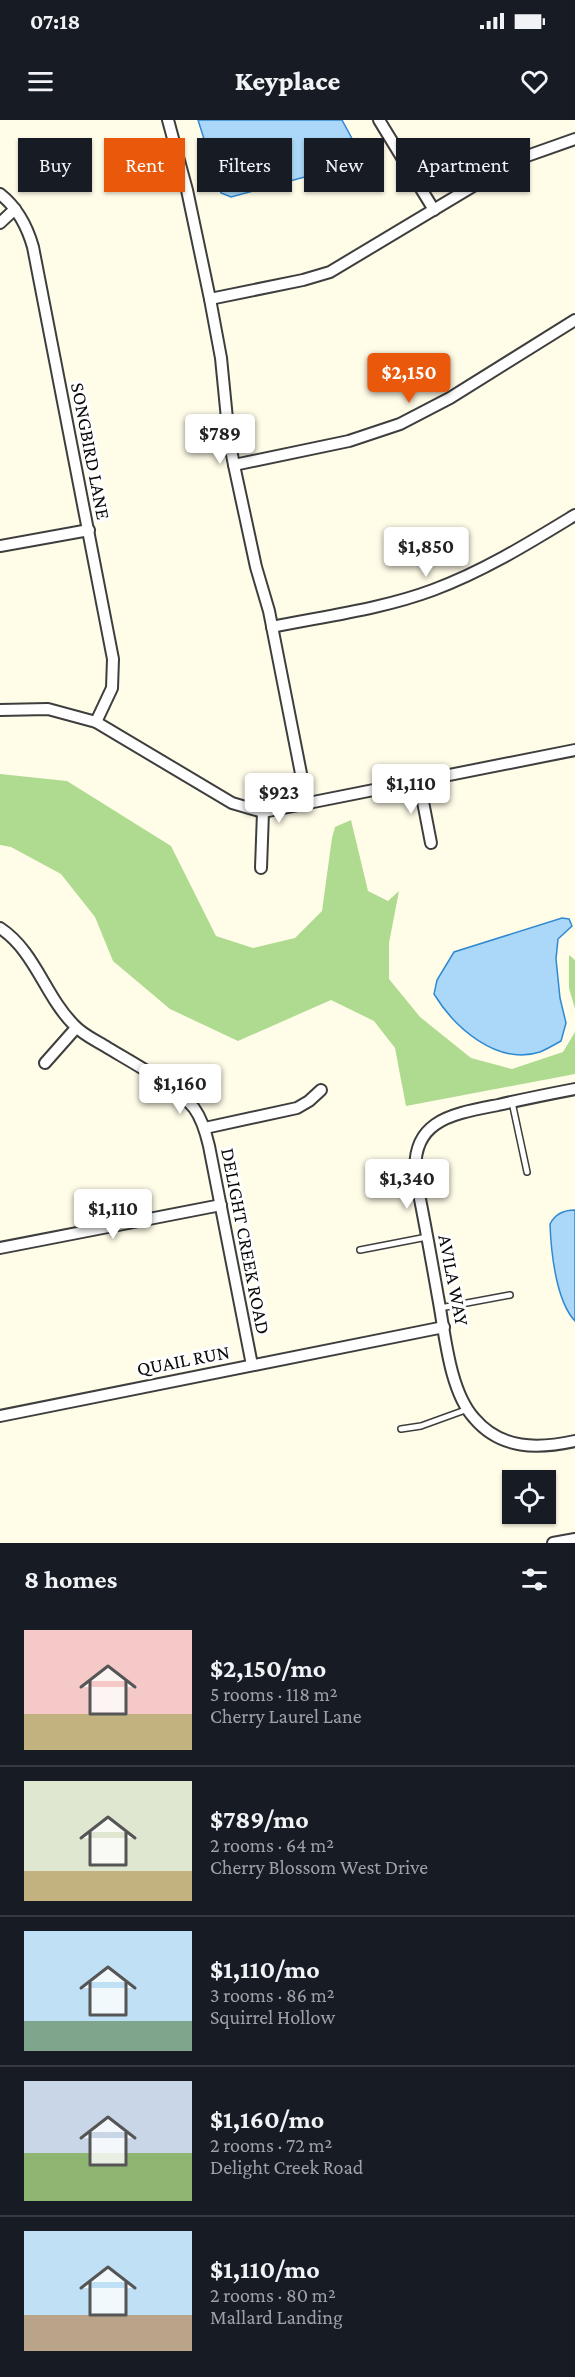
<!DOCTYPE html>
<meta charset="utf-8">
<style>
:root{--surface:#171b24;--page:#242831;--text:#f1f3f6;--muted:#9ea1a6;--line:#363941;--accent:#ea580c}
body{margin:0;font-family:"Crimson Pro",serif;background:var(--page);color:var(--text);height:100vh;display:flex;flex-direction:column;font-size:22px;white-space:nowrap}
*{box-sizing:border-box;margin:0}
p{font-size:20px;color:var(--muted)}
.icon{flex:none;width:33px;height:33px;fill:none;stroke:currentColor;stroke-width:2;stroke-linecap:round;stroke-linejoin:round}
.map{position:relative;height:1423px;overflow:hidden}
.side{display:flex;flex-direction:column;background:var(--surface);flex:1}
.side>*{flex:none}
.top-card{position:absolute;left:18px;top:18px;width:540px;height:54px;display:flex;gap:12px}
.controls{position:absolute;left:502px;top:1350px;display:grid;gap:12px}
.controls a{display:grid;place-items:center;width:54px;height:54px;border-radius:0px;background:var(--surface);box-shadow:0 2px 4px #0004;font-size:30px}
.price{position:absolute;translate:-50% -51px;padding:0 14px;border-radius:6px;background:#fff;color:#222;font-size:20px;line-height:39px;filter:drop-shadow(0 2px 3px #0008)}
.price::after{content:'';position:absolute;left:50%;top:36px;width:18px;height:14px;margin-left:-9px;background:inherit;clip-path:polygon(0 0,100% 0,50% 100%)}
.price.selected{background:var(--accent);color:#fff}
ul{padding:0;list-style:none}
li{display:flex;align-items:center;gap:18px;height:150px;padding:0 24px}
li+li{border-top:2px solid var(--line)}
li span{display:grid;place-items:center;flex:none;width:168px;height:120px;border-radius:0px;color:#555}
li>.icon{margin-inline-start:auto}
span .icon{width:72px;height:72px;fill:#fffc;stroke-width:1}
li b{font-size:26px}
h2{display:flex;justify-content:space-between;align-items:center;height:72px;padding:0 24px;font-size:26px}
.tag{padding:0 21px;border-radius:0px;background:var(--surface);box-shadow:0 2px 4px #0004;font-size:21px;line-height:54px}
.tag.selected{background:var(--accent);color:#fff}
.status{display:flex;justify-content:space-between;align-items:center;height:42px;padding:0 30px;background:var(--surface);direction:ltr}
.status svg{height:16px;fill:currentColor}
header{display:flex;justify-content:space-between;align-items:center;height:78px;padding:0 24px;background:var(--surface);font-size:27px;font-weight:800}
.map>svg:first-child{display:block}
.forest{fill:#aedb90}
.water{fill:#abd8f8;stroke:#2f89d2;stroke-width:1.5}
.lines{fill:none;stroke-linecap:round;stroke-linejoin:round}
.lane-casing{stroke:#3e3e3e;stroke-width:8}
.street-casing{stroke:#3e3e3e;stroke-width:14}
.lane{stroke:#fff;stroke-width:5}
.street{stroke:#fff;stroke-width:10}
.labels{text-anchor:middle;dominant-baseline:central;stroke-width:6;stroke-linejoin:round;paint-order:stroke}
.street-label{font-size:20px;fill:#0b0b0b;stroke:#fff}
</style>
<div class="status"><b>07:18</b><svg viewBox="0 0 49 12"><path d="M0 12V9h3v3zM5 12V6h3v6zM10 12V3h3v9zM15 12V0h3v12zM26 1h20v11H26zM47 4h2v5h-2z"/></svg></div>
<header><svg class="icon" aria-label="menu" viewBox="0 0 24 24"><path d="M4 6h16M4 12h16M4 18h16"/></svg>Keyplace<svg class="icon" aria-label="heart" viewBox="0 0 24 24"><path d="M12 20l-8-8c-3-5 5-10 8-4 3-6 11-1 8 4z"/></svg></header>
<div class="map">
<svg width="575" height="1423" viewBox="0 0 575 1423">
<rect width="100%" height="100%" fill="#fffce8"/>
<g class="forest">
<path d="M0,654L67,661L171,726L216,816L253,828L295,818L322,791L332,718L335,707L351,700L368,771L388,781L399,771L389,823V859L420,897L471,938L512,949L563,932L575,912V954L406,986L395,928L374,901L331,880L238,921L170,889L113,841L95,797L61,754L11,727L0,725Z"/>
<path d="M569,835L575,840V889L569,868Z"/>
</g>
<g class="water">
<path d="M198,0H342L356,26L312,55L231,77L221,73Z"/>
<path d="M562,798L569,799L572,806L558,819L556,839L560,878L566,903L561,921C554,925 547,929 540,932C497,946 454,907 434,874L437,860L454,832Z"/>
<path d="M575,1090V1201C556,1181 551,1132 550,1104C555,1094 563,1090 575,1090Z"/>
</g>
<g class="lines">
<defs>
<g id="lane">
<path d="M512,982L527,1052"/>
<path d="M360,1130L427,1117"/>
<path d="M440,1188L510,1175"/>
<path d="M401,1309L421,1306L468,1289"/>
</g>
<g id="street">
<path d="M168,0L187,70L210,179L221,238L229,319L234,345L256,447L269,491L307,684"/>
<path d="M379,0L434,90"/>
<path d="M0,74C18,88 27,106 33,127L113,539L112,568L96,602"/>
<path d="M0,103L15,89"/>
<path d="M210,179L303,160L330,152L505,47L527,36L575,19"/>
<path d="M234,345L349,321L400,304L450,278L575,200"/>
<path d="M0,426L89,410"/>
<path d="M272,507C326,496 382,489 433,470C484,451 529,423 575,395"/>
<path d="M0,590L48,589L96,602L232,683L263,692L575,630"/>
<path d="M419,661L431,723"/>
<path d="M261,748L263,692"/>
<path d="M0,808C35,831 45,876 74,905C83,915 97,921 108,928C133,943 176,966 194,988C202,999 206,1013 209,1026L252,1245"/>
<path d="M45,943L76,908"/>
<path d="M575,969C549,974 524,979 498,985C452,994 409,1000 416,1059C424,1098 431,1137 438,1177C445,1213 449,1270 474,1298C501,1330 538,1329 575,1321"/>
<path d="M205,1008L297,988L309,981L321,970"/>
<path d="M0,1128L221,1085"/>
<path d="M0,1296L444,1207"/>
<path d="M553,1423L575,1419"/>
</g>
</defs>
<use href="#lane" class="lane-casing"/>
<use href="#street" class="street-casing"/>
<use href="#lane" class="lane"/>
<use href="#street" class="street"/>
</g>
<g class="labels">
<g class="street-label">
<text transform="translate(91 331) rotate(79)">SONGBIRD LANE</text>
<text transform="translate(246 1121) rotate(79)">DELIGHT CREEK ROAD</text>
<text transform="translate(454 1160) rotate(79)">AVILA WAY</text>
<text transform="translate(183 1240) rotate(-11)">QUAIL RUN</text>
</g>
</g>
</svg>
<div class="controls">
<a><svg class="icon" aria-label="locate" viewBox="0 0 24 24"><circle cx="12" cy="12" r="6"/><path d="M12 2v4M12 18v4M2 12h4M18 12h4"/></svg></a>
</div>
<b class="price selected" style="left:409px;top:284px">$2,150</b>
<b class="price" style="left:220px;top:345px">$789</b>
<b class="price" style="left:426px;top:458px">$1,850</b>
<b class="price" style="left:411px;top:695px">$1,110</b>
<b class="price" style="left:279px;top:704px">$923</b>
<b class="price" style="left:180px;top:995px">$1,160</b>
<b class="price" style="left:407px;top:1090px">$1,340</b>
<b class="price" style="left:113px;top:1120px">$1,110</b>
<div class="top-card">
<a class="tag">Buy</a>
<a class="tag selected">Rent</a>
<a class="tag">Filters</a>
<a class="tag">New</a>
<a class="tag">Apartment</a>
</div>
</div>
<section class="side">
<h2>8 homes<svg class="icon" aria-label="filters" viewBox="0 0 24 24"><path d="M4 7h16M4 17h16"/><circle cx="9" cy="7" r="2"/><circle cx="15" cy="17" r="2"/></svg></h2>
<ul>
<li><span style="background:linear-gradient(#f6c9c9 70%,#c2b280 0)"><svg class="icon" aria-label="home" viewBox="0 0 24 24"><path d="M3 11l9-7 9 7M6 9v11h12V9"/></svg></span><div><b>$2,150/mo</b><p>5 rooms · 118 m²</p><p>Cherry Laurel Lane</p></div></li>
<li><span style="background:linear-gradient(#dfe7d0 75%,#c2b280 0)"><svg class="icon" aria-label="home" viewBox="0 0 24 24"><path d="M3 11l9-7 9 7M6 9v11h12V9"/></svg></span><div><b>$789/mo</b><p>2 rooms · 64 m²</p><p>Cherry Blossom West Drive</p></div></li>
<li><span style="background:linear-gradient(#bfe0f5 75%,#7fa58c 0)"><svg class="icon" aria-label="home" viewBox="0 0 24 24"><path d="M3 11l9-7 9 7M6 9v11h12V9"/></svg></span><div><b>$1,110/mo</b><p>3 rooms · 86 m²</p><p>Squirrel Hollow</p></div></li>
<li><span style="background:linear-gradient(#c9d6e8 60%,#8fb573 0)"><svg class="icon" aria-label="home" viewBox="0 0 24 24"><path d="M3 11l9-7 9 7M6 9v11h12V9"/></svg></span><div><b>$1,160/mo</b><p>2 rooms · 72 m²</p><p>Delight Creek Road</p></div></li>
<li><span style="background:linear-gradient(#bfe0f5 70%,#b9a48a 0)"><svg class="icon" aria-label="home" viewBox="0 0 24 24"><path d="M3 11l9-7 9 7M6 9v11h12V9"/></svg></span><div><b>$1,110/mo</b><p>2 rooms · 80 m²</p><p>Mallard Landing</p></div></li>
</ul>
</section>
